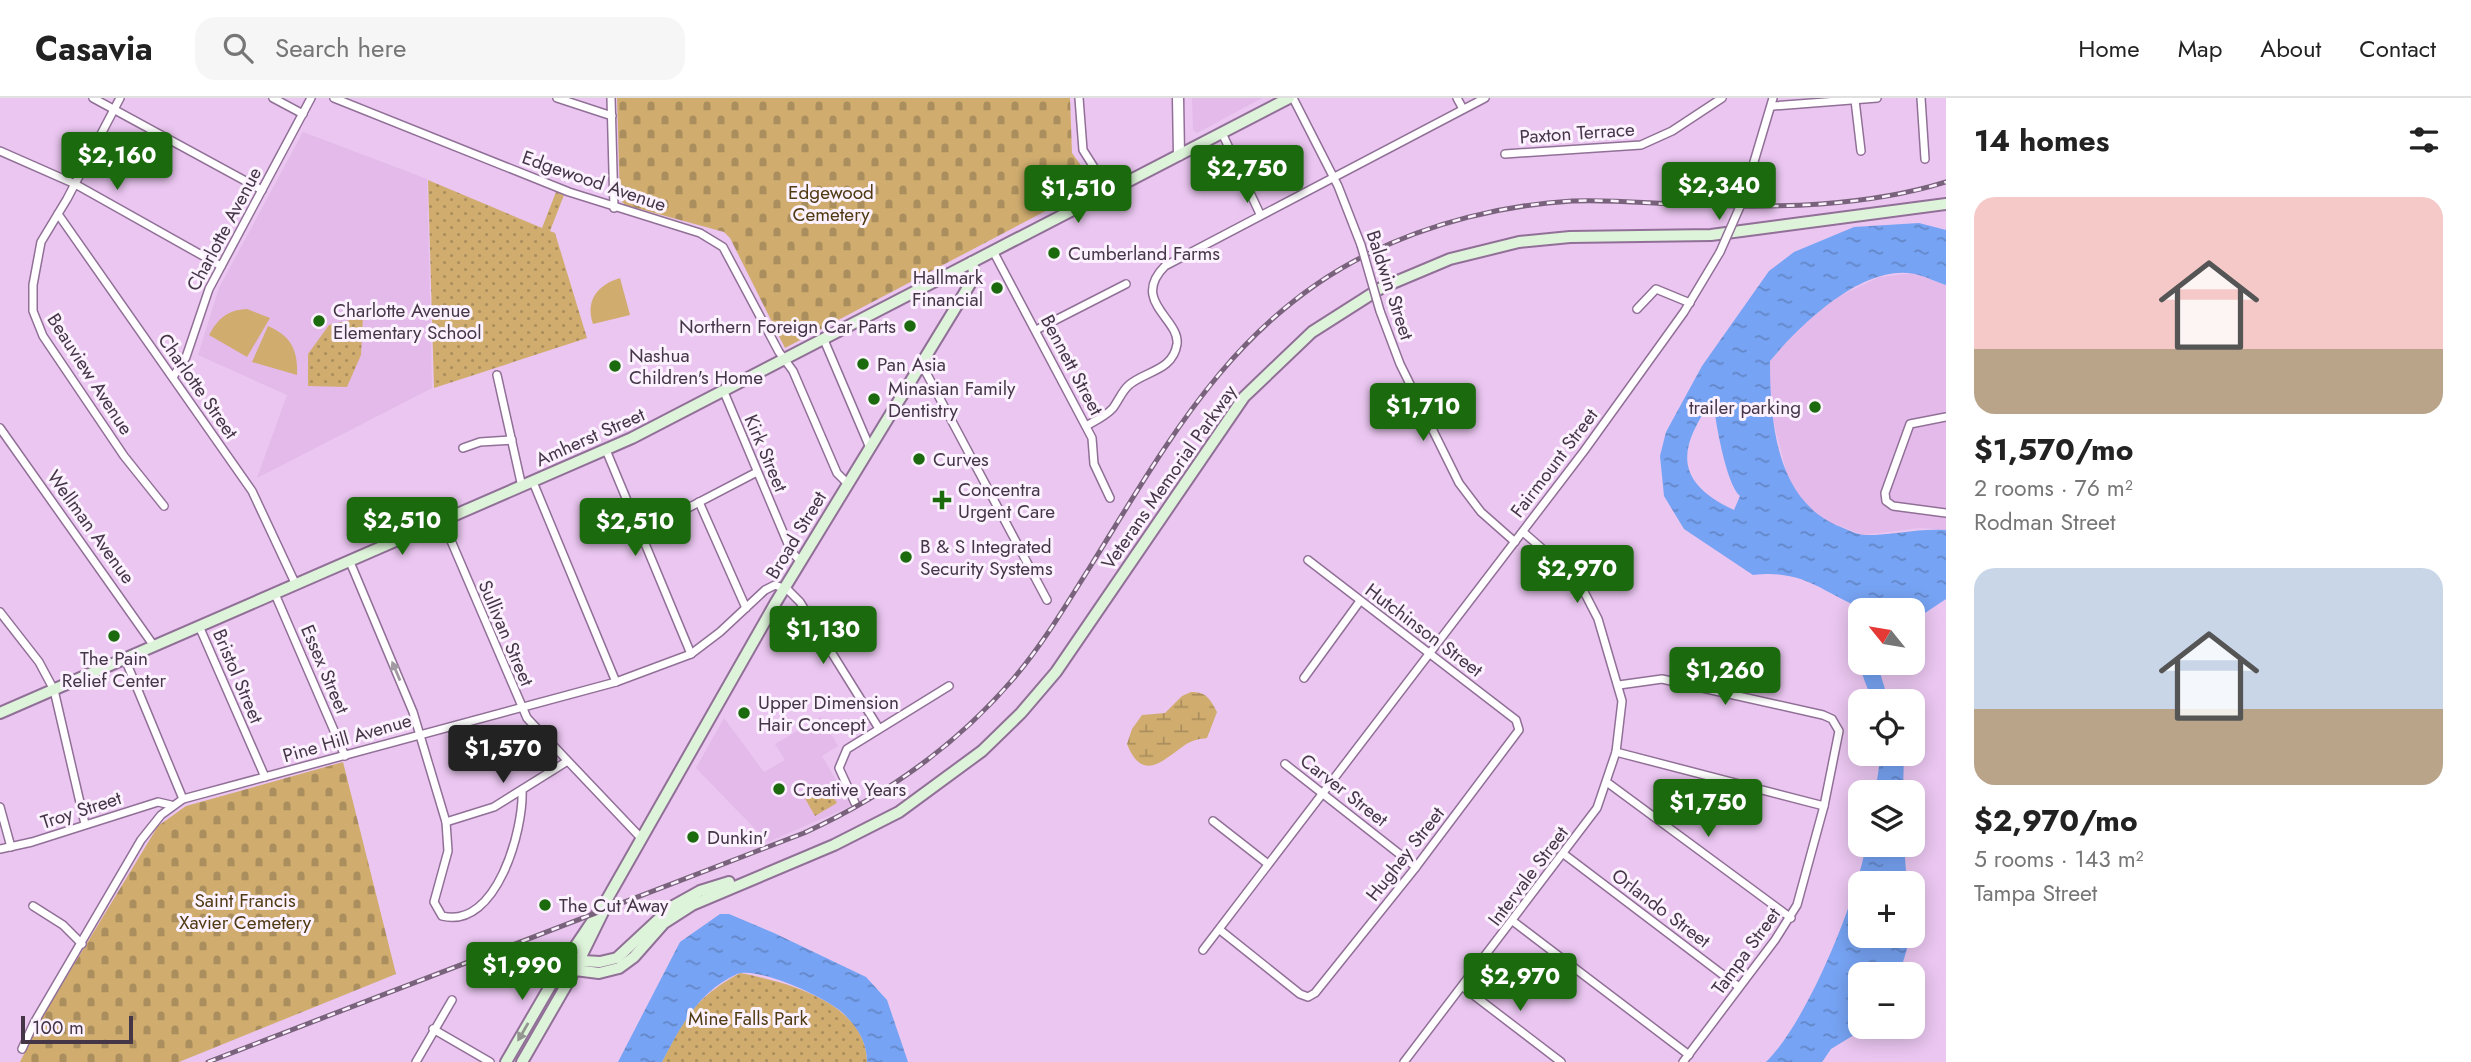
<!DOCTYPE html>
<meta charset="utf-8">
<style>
:root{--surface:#fff;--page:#f6f6f6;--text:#222;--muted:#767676;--line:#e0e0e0;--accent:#1b6a0d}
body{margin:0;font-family:Jost,sans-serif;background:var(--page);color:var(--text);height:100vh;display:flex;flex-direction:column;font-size:26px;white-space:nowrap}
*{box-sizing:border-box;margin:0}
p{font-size:23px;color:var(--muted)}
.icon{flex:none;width:38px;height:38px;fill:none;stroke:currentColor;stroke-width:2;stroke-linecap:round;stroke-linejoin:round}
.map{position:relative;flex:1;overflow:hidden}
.details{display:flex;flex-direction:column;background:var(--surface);width:525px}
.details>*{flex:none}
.needle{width:46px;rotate:300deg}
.tools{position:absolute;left:1848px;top:500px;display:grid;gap:14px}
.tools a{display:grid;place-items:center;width:77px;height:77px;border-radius:14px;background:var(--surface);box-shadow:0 4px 18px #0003;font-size:35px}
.scale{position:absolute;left:21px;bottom:18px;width:112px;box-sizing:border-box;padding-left:7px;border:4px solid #453647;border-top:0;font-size:19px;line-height:24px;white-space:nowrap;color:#453647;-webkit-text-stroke:5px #fcf1fe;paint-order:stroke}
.price{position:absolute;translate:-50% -60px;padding:0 16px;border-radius:7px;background:var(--accent);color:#fff;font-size:23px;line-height:46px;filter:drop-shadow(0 2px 4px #0008)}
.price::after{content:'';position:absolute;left:50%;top:42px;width:21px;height:16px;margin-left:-10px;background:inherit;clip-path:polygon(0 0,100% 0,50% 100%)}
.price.selected{background:#222;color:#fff}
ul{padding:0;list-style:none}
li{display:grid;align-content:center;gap:14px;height:371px;padding:0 28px}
li span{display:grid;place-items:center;height:217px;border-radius:21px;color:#555}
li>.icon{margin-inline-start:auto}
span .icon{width:126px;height:126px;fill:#fffc;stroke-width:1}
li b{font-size:30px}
h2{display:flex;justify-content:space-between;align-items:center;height:84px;padding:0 28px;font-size:30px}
header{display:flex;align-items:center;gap:42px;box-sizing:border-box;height:98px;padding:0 35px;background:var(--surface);border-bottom:2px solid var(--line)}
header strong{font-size:33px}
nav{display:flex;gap:38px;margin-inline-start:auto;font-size:24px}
.search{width:490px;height:63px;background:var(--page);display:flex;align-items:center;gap:18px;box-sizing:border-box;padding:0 24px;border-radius:21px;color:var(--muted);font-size:26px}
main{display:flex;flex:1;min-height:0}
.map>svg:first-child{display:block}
.built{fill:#e3baea}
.grass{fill:#d0ad6f}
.wetland{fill:url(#wetland-marsh)}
.cemetery{fill:url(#cemetery-stones)}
.park{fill:url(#park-dots)}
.water{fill:url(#water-ripples);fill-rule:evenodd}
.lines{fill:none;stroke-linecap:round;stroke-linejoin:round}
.minor-casing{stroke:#917097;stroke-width:10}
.tertiary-casing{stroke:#917097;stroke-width:13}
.secondary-casing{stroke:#917097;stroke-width:14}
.minor{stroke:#fff;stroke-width:7}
.tertiary{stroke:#fff;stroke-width:10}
.secondary{stroke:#def4da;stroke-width:10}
.rail-casing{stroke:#79637c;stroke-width:5}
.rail{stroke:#fcf1fe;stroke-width:2.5;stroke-dasharray:8;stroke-linecap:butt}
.minor-bridge-casing{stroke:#917097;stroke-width:10;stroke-linecap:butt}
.minor-bridge{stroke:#fff;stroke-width:7}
.oneway{fill:#a29aa3}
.oneway2{fill:#929590}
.poi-dot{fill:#1b6a0d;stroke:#fcf1fe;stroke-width:2.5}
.labels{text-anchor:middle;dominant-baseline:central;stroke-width:6;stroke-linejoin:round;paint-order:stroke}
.street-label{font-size:19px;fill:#453647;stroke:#fcf1fe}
.park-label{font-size:19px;fill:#4f3a12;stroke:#fcf1fe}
.poi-label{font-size:19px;fill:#453647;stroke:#fcf1fe;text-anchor:start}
</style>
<header>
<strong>Casavia</strong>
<div class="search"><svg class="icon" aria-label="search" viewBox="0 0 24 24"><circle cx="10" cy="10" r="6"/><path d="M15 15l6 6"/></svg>Search here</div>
<nav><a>Home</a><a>Map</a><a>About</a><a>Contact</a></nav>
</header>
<main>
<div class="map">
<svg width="1946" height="964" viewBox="0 0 1946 964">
<defs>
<pattern id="wetland-marsh" width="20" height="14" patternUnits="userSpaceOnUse" patternTransform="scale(1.75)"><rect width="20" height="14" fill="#d0ad6f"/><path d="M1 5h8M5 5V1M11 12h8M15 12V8" fill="none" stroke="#ab8e5d"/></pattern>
<pattern id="cemetery-stones" width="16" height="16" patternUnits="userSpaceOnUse" patternTransform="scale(1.75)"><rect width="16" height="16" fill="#d0ad6f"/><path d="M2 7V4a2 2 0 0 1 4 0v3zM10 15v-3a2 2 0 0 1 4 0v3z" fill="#ab8e5d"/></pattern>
<pattern id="park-dots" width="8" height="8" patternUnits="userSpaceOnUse" patternTransform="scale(1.75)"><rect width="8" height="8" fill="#d0ad6f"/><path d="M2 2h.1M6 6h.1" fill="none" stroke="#ab8e5d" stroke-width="1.8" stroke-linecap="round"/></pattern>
<pattern id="water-ripples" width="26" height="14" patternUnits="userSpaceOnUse" patternTransform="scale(1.75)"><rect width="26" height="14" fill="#76a3f3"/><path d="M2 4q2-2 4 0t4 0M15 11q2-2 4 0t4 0" fill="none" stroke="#6386c7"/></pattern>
</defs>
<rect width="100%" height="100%" fill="#eac6f0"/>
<g class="built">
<path d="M1192,0H1262L1197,35L1193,32Z"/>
<path d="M303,34L427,81L432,290L257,380L287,297L198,257L219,190Z"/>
<path d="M1913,175L1946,187V432L1920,430L1863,437L1822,421L1800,400L1787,376L1770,311V263L1800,228L1833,201L1880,179Z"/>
<path d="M821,619L838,648L822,658L851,708L768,744L696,670L724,620L764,674L785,662L775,646Z"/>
</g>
<g class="grass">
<path d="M620,180L630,217L593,226C585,203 597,187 620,180Z"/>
<path d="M247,211L270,220L247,259L209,237C218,220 228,212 247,211Z"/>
<path d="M268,228C291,238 298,252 297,277L252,264Z"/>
</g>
<path class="wetland" d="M1191,594C1206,593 1211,602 1217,614L1207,640C1200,641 1192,642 1185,647C1164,661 1143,686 1127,646L1132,631L1142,617L1165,615L1182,598Z"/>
<g class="cemetery">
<path d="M617,0H1070L1072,55L1095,87L785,250L730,140L724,134L625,107L620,101Z"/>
<path d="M343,664L396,876L179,964H20L42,919L158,728L186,708Z"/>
</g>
<g class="park">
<path d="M428,82L542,130L556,94L564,97L550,133L555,135L587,240L434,290Z"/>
<path d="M363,219L361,257L347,289L308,288V256L329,227Z"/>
<path d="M817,689L821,697L829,692L837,705L815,718L803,697Z"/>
<path d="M740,875C788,884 866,905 867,964H662C685,919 695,900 740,875Z"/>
</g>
<g class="water">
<path d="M1919,125L1946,132V187C1936,184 1925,178 1915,176C1863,165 1800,227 1770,263C1770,324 1776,404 1841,429C1848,432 1858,437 1866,437C1893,437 1919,430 1946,432V501L1913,523V513C1899,513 1877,517 1864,511C1821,494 1805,471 1753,477L1684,431L1664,398L1660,358L1666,334L1702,268L1769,173L1794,154L1854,129ZM1713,301C1715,322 1726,386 1740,398L1734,412C1674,384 1677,351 1713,301Z"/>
<path d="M1860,549V565H1877L1889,604H1873C1867,587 1856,568 1860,549Z"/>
<path d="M1881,656H1904L1903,695H1875Z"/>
<path d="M1866,747H1904L1907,786H1860V838H1911L1899,877H1860V929H1867L1831,951L1822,964H1766C1807,924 1856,804 1866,747Z"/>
<path d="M720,816H729L774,835L866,879L887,902L908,964H867C867,946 859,931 845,917C830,901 758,868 737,876C699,893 680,929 662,964H618L680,844Z"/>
</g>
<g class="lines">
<defs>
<g id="minor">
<path d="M93,0L262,92"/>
<path d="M120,0L67,101L41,144L33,187V213L43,238L124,358L164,408"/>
<path d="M273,0L303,16"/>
<path d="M334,0L569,94L700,135L723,149L779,254L793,273L837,375L848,386"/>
<path d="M557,0L612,18"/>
<path d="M611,0L614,110"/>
<path d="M1079,0L1083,52L1109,93"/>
<path d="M1293,0L1338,88L1361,147"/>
<path d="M1457,0L1463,11"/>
<path d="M1921,0L1925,61"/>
<path d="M1855,2L1861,53"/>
<path d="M1773,8L1877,0"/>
<path d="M1222,35L1260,116"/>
<path d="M0,53L75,86L221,168"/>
<path d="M1505,56L1641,47L1672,33L1722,0"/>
<path d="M1742,104L1773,0"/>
<path d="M58,116L252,393L296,487"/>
<path d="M993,153L1092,340L1094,366L1110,400"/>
<path d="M1637,211L1656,191L1690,205"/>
<path d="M1380,213L1400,266L1459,385L1481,414L1515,444"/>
<path d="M1036,232L1126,186"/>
<path d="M824,242L870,350"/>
<path d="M921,265L1047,502"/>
<path d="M497,277L522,389"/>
<path d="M173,279L186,259L209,191L311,0"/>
<path d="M724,294L791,453L801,464"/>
<path d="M1946,319L1910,326L1885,395L1886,403L1893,408L1946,415"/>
<path d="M1086,328C1095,323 1106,318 1113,310C1119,302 1122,293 1129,287C1145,273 1173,273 1177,246C1180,221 1130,203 1165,168L1485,0"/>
<path d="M0,330L154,548"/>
<path d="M463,350L480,344L512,342"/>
<path d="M606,352L691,556"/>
<path d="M533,384L616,584"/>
<path d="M699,404L746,510"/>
<path d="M443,424L527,620L641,740"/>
<path d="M640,435L757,374"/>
<path d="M350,464L413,614L446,724L448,753L434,804L442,818C497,832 524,730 522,692"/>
<path d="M275,496L345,658"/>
<path d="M0,514L39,564L54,592L85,726"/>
<path d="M199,528L265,679"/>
<path d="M125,561L183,701"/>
<path d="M1304,580L1360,503"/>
<path d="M1619,587L1662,581L1823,617L1832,621L1839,633L1824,708L1797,807L1775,842L1683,964"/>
<path d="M1616,654L1824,708"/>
<path d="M1285,666L1416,769"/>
<path d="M1608,685L1791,820"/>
<path d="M855,705L839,670L847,651L949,588"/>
<path d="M0,709L11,749"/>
<path d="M1213,723L1268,766"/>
<path d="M446,724L494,709L566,664"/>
<path d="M0,751L32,744L158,704L171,707"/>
<path d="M1565,757L1739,889"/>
<path d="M33,808L63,827L82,846"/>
<path d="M1514,824L1689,957"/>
<path d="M1220,832L1300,896L1308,899L1315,895L1416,769L1519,632L1516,622L1308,462"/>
<path d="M1203,852L1584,353L1684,214L1720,154"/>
<path d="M1463,889L1561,964"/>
<path d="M433,931L490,964"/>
<path d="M22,951L34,925L141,742L161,717L183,701L616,584L691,556L720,534L765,492L775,487L788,492L800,504L878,629"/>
<path d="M416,964L452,902"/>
<path d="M1404,964L1597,710L1616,654L1622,603L1598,521L1578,482L1523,434"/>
</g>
<path id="tertiary" d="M1178,0L1179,57"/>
<g id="secondary">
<path d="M0,615L632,340L1289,0"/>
<path d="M566,862L600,864L617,860L673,808L700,793L729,784"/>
<path d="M564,865L567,871L599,875L619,870L634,859L664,825L692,807L834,747L899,714L982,653L1021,615L1056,574L1244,299L1312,234L1381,190L1450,161L1519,144L1570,139L1711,137L1946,106"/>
<path d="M506,964L560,871L606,803L776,504L970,186L974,174L972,164"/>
<path d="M522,964L571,879L605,810"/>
</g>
</defs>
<use href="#minor" class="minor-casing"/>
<use href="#tertiary" class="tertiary-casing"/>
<use href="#secondary" class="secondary-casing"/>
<use href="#minor" class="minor"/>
<use href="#tertiary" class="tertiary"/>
<use href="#secondary" class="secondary"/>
<defs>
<path id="rail" d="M208,964L804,735C885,698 956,648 1014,580C1043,546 1066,507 1090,469C1166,347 1232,223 1368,156C1430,125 1503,107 1572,103C1612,101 1653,106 1693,107C1776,110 1866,109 1946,84"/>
</defs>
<use href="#rail" class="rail-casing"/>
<use href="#rail" class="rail"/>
<defs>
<g id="minor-bridge">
<path d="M1361,147L1380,213"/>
<path d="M1720,154L1742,104"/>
</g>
</defs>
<use href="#minor-bridge" class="minor-bridge-casing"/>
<use href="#minor-bridge" class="minor-bridge"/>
</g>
<defs><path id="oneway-solid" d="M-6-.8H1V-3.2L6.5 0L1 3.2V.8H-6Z" transform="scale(1.75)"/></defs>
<use class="oneway" href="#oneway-solid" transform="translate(396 573) rotate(-113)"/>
<use class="oneway2" href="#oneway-solid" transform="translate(523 934) rotate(120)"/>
<g class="poi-dot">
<circle cx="1054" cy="155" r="7"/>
<circle cx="997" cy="190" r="7"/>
<circle cx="319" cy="223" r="7"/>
<circle cx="910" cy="228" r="7"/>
<circle cx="863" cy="266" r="7"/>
<circle cx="615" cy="268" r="7"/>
<circle cx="874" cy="301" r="7"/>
<circle cx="1815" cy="309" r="7"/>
<circle cx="919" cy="361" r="7"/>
<path d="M938.5 391.5h7v7h7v7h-7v7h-7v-7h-7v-7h7z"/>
<circle cx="906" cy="459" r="7"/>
<circle cx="114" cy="538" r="7"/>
<circle cx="744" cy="615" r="7"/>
<circle cx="779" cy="691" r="7"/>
<circle cx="693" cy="739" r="7"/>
<circle cx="545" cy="807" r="7"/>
</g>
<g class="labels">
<g class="street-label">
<text transform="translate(1577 35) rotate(-4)">Paxton Terrace</text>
<text transform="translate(594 83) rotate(19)">Edgewood Avenue</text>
<text transform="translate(224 131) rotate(-62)">Charlotte Avenue</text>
<text transform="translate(1390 187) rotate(72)">Baldwin Street</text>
<text transform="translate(1072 267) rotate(62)">Bennett Street</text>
<text transform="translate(90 276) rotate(57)">Beauview Avenue</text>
<text transform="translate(198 288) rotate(55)">Charlotte Street</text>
<text transform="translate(590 339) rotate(-24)">Amherst Street</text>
<text transform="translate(766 355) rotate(67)">Kirk Street</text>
<text transform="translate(1554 365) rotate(-53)">Fairmount Street</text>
<text transform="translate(1169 379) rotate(-55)">Veterans Memorial Parkway</text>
<text transform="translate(91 429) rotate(54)">Wellman Avenue</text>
<text transform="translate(796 437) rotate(-59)">Broad Street</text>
<text transform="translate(1424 532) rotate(37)">Hutchinson Street</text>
<text transform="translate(506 535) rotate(67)">Sullivan Street</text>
<text transform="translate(325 571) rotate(67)">Essex Street</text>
<text transform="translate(238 578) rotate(67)">Bristol Street</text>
<text transform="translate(347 640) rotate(-16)">Pine Hill Avenue</text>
<text transform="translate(1344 692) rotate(38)">Carver Street</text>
<text transform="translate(81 712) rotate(-18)">Troy Street</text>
<text transform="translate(1405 756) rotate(-52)">Hughey Street</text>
<text transform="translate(1528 778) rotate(-53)">Intervale Street</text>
<text transform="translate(1661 810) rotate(37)">Orlando Street</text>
<text transform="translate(1746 853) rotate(-54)">Tampa Street</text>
</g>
<g class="park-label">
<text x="831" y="94">Edgewood<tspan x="831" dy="22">Cemetery</tspan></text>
<text x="245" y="802">Saint Francis<tspan x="245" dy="22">Xavier Cemetery</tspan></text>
<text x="748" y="920">Mine Falls Park</text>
</g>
<g class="poi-label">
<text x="1068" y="155">Cumberland Farms</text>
<text x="983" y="179" text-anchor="end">Hallmark<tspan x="983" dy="22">Financial</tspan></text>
<text x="333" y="212">Charlotte Avenue<tspan x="333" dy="22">Elementary School</tspan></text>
<text x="896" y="228" text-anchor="end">Northern Foreign Car Parts</text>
<text x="629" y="257">Nashua<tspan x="629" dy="22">Children's Home</tspan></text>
<text x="877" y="266">Pan Asia</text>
<text x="888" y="290">Minasian Family<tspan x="888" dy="22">Dentistry</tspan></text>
<text x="1801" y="309" text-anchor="end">trailer parking</text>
<text x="933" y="361">Curves</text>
<text x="958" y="391">Concentra<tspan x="958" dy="22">Urgent Care</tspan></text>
<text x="920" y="448">B &amp; S Integrated<tspan x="920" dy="22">Security Systems</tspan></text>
<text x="114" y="560" text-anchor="middle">The Pain<tspan x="114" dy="22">Relief Center</tspan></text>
<text x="758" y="604">Upper Dimension<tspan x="758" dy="22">Hair Concept</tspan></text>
<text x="793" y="691">Creative Years</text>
<text x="707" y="739">Dunkin'</text>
<text x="559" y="807">The Cut Away</text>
</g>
</g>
</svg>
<div class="tools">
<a><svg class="needle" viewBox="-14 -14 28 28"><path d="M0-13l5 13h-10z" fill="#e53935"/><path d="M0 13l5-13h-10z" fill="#767676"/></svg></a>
<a><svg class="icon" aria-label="locate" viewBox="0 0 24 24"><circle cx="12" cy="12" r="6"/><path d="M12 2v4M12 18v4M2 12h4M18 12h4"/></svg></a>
<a><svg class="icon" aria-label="layers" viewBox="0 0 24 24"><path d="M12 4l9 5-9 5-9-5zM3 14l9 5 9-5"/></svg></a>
<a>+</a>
<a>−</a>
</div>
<div class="scale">100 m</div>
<b class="price" style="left:117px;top:94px">$2,160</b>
<b class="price" style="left:1247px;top:107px">$2,750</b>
<b class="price" style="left:1719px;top:124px">$2,340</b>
<b class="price" style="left:1078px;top:127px">$1,510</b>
<b class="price" style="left:1423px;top:345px">$1,710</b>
<b class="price" style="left:402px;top:459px">$2,510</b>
<b class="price" style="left:635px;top:460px">$2,510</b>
<b class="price" style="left:1577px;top:507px">$2,970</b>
<b class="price" style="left:823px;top:568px">$1,130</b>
<b class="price" style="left:1725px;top:609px">$1,260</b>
<b class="price selected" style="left:503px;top:687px">$1,570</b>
<b class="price" style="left:1708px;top:741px">$1,750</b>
<b class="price" style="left:522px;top:904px">$1,990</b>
<b class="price" style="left:1520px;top:915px">$2,970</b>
</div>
<section class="details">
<h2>14 homes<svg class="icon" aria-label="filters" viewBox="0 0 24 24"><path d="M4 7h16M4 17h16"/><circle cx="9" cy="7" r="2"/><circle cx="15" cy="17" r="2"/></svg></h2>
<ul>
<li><span style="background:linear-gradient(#f6c9c9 70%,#b9a48a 0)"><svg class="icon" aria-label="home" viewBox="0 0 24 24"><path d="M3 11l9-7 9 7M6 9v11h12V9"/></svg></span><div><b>$1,570/mo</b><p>2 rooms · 76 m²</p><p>Rodman Street</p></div></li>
<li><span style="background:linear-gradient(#c9d6e8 65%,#b9a48a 0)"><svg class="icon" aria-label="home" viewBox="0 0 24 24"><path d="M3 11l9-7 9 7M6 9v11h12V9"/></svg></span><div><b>$2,970/mo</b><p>5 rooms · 143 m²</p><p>Tampa Street</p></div></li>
</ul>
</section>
</main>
